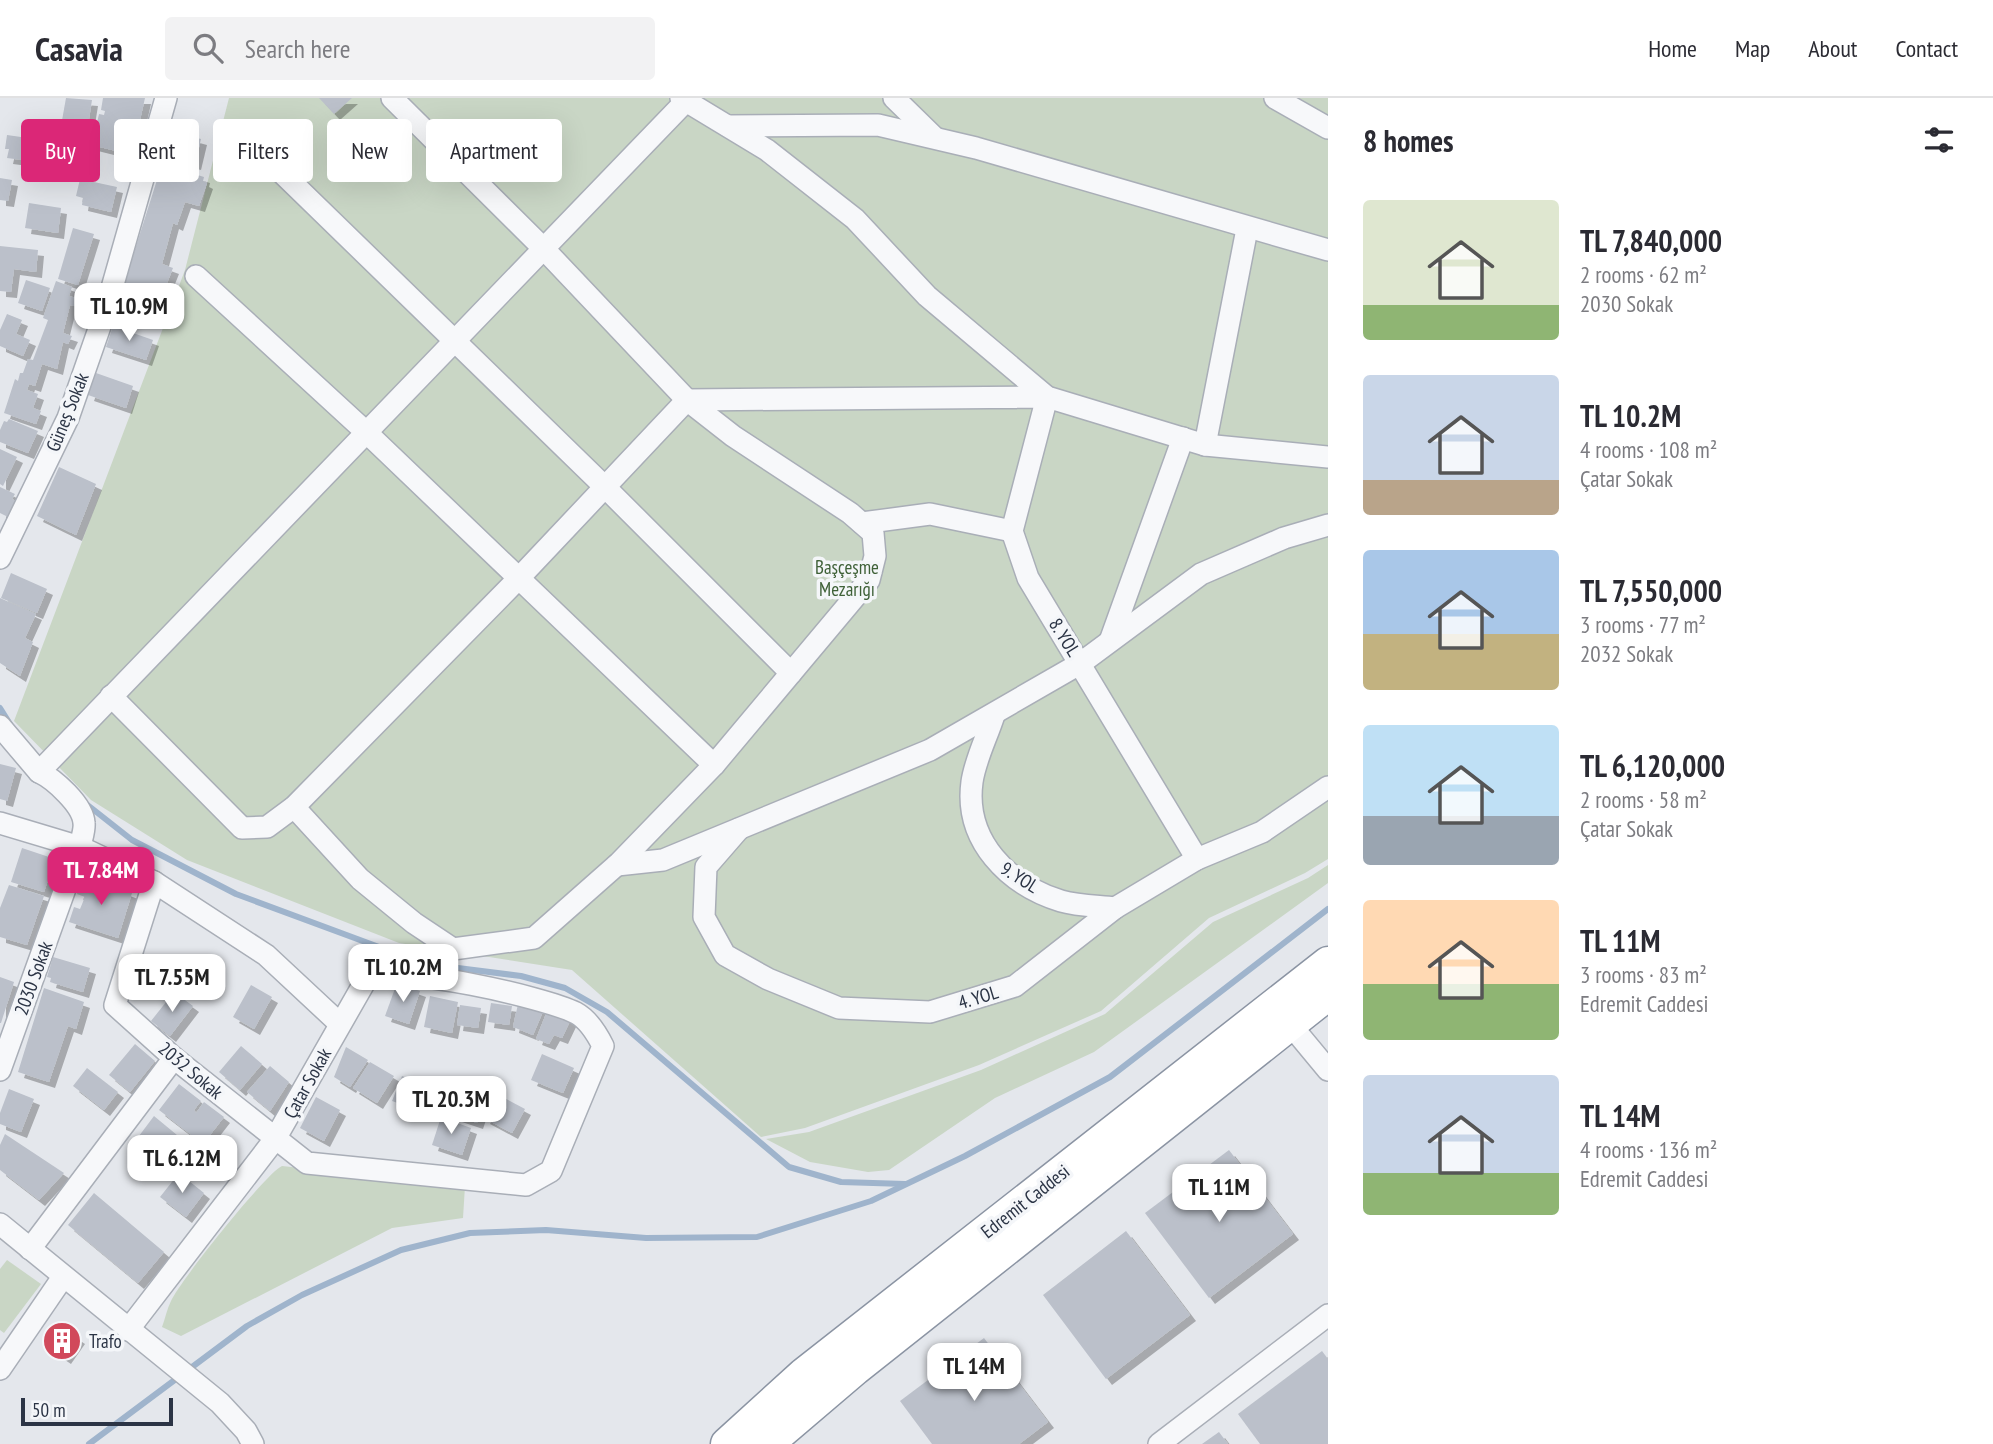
<!DOCTYPE html>
<meta charset="utf-8">
<style>
:root{--surface:#fff;--page:#f2f2f3;--text:#2b2b33;--muted:#7c7c81;--line:#e1e1e2;--accent:#db2777}
body{margin:0;font-family:"PT Sans Narrow",sans-serif;background:var(--page);color:var(--text);height:100vh;display:flex;flex-direction:column;font-size:26px;white-space:nowrap}
*{box-sizing:border-box;margin:0}
p{font-size:23px;color:var(--muted)}
.icon{flex:none;width:38px;height:38px;fill:none;stroke:currentColor;stroke-width:2;stroke-linecap:round;stroke-linejoin:round}
.map{position:relative;flex:1;overflow:hidden}
.side{display:flex;flex-direction:column;background:var(--surface);width:665px}
.side>*{flex:none}
.hud{position:absolute;left:21px;top:21px;width:665px;height:63px;display:flex;gap:14px}
.scale{position:absolute;left:21px;bottom:18px;width:152px;box-sizing:border-box;padding-left:7px;border:4px solid #2b3445;border-top:0;font-size:19px;line-height:24px;white-space:nowrap;color:#2b3445;-webkit-text-stroke:5px #f4f6f9;paint-order:stroke}
.price{position:absolute;translate:-50% -60px;padding:0 16px;border-radius:14px;background:#fff;color:#222;font-size:23px;line-height:46px;filter:drop-shadow(0 2px 4px #0008)}
.price::after{content:'';position:absolute;left:50%;top:42px;width:21px;height:16px;margin-left:-10px;background:inherit;clip-path:polygon(0 0,100% 0,50% 100%)}
.price.current{background:var(--accent);color:#fff}
ul{padding:0;list-style:none}
li{display:flex;align-items:center;gap:21px;height:175px;padding:0 35px}
li span{display:grid;place-items:center;flex:none;width:196px;height:140px;border-radius:7px;color:#555}
li>.icon{margin-inline-start:auto}
span .icon{width:84px;height:84px;fill:#fffc;stroke-width:1}
li b{font-size:30px}
h2{display:flex;justify-content:space-between;align-items:center;height:84px;padding:0 35px;font-size:30px}
.tag{padding:0 24px;border-radius:7px;background:var(--surface);box-shadow:0 7px 28px #0002;font-size:24px;line-height:63px}
.tag.current{background:var(--accent);color:#fff}
header{display:flex;align-items:center;gap:42px;box-sizing:border-box;height:98px;padding:0 35px;background:var(--surface);border-bottom:2px solid var(--line)}
header strong{font-size:33px}
nav{display:flex;gap:38px;margin-inline-start:auto;font-size:24px}
.search{width:490px;height:63px;background:var(--page);display:flex;align-items:center;gap:18px;box-sizing:border-box;padding:0 24px;border-radius:7px;color:var(--muted);font-size:26px}
main{display:flex;flex:1;min-height:0}
.map>svg:first-child{display:block}
.green{fill:#c9d6c5}
.lines{fill:none;stroke-linecap:round;stroke-linejoin:round}
.stream{stroke:#9fb4cc;stroke-width:6}
.building{fill:#bbc0ca;filter:url(#shadow)}
.minor-casing{stroke:#a9aeb7;stroke-width:24}
.highway-casing{stroke:#8b94a3;stroke-width:35}
.minor{stroke:#f7f8fa;stroke-width:21}
.highway{stroke:#fff;stroke-width:32}
.labels{text-anchor:middle;dominant-baseline:central;stroke-width:7;stroke-linejoin:round;paint-order:stroke}
.street-label{font-size:19px;fill:#2b3445;stroke:#f4f6f9}
.park-label{font-size:19px;fill:#3f6138;stroke:#f4f6f9}
.poi-label{font-size:19px;fill:#2b3445;stroke:#f4f6f9;text-anchor:start}
</style>
<header>
<strong>Casavia</strong>
<div class="search"><svg class="icon" aria-label="search" viewBox="0 0 24 24"><circle cx="10" cy="10" r="6"/><path d="M15 15l6 6"/></svg>Search here</div>
<nav><a>Home</a><a>Map</a><a>About</a><a>Contact</a></nav>
</header>
<main>
<div class="map">
<svg width="1328" height="1346" viewBox="0 0 1328 1346">
<defs>
<filter id="shadow"><feDropShadow dx="6" dy="6" stdDeviation="0" flood-color="#0004"/></filter>
</defs>
<rect width="100%" height="100%" fill="#e4e7ec"/>
<g class="green">
<path d="M229,0H1328V761L1305,775L1209,820L1101,913L979,967L805,1030L761,1039L572,872L399,845L187,762L91,702L14,623L185,172Z"/>
<path d="M1328,767V785L1094,954L995,1000L889,1072L868,1074L810,1064L766,1041L809,1034L981,972L1105,916L1213,824L1308,780Z"/>
<path d="M282,1068L465,1088L463,1120L392,1130L181,1238L162,1229C165,1221 167,1211 171,1203C180,1183 266,1075 282,1068Z"/>
<path d="M7,1162L41,1186L4,1235L0,1232V1171Z"/>
</g>
<g class="lines">
<g class="stream">
<path d="M0,610L10,626"/>
<path d="M85,705L132,742L236,796L387,852L442,868L521,878L565,890L607,914L789,1069L841,1084L905,1086"/>
<path d="M89,1346L247,1228L302,1197L401,1152L470,1135L546,1132L646,1140L757,1139L871,1103L965,1058L1110,979L1328,811"/>
</g>
</g>
<g class="building">
<path d="M66,0L92,2L87,33L61,28Z"/>
<path d="M103,0H145L132,57L92,47L99,16L104,17L105,13L101,12Z"/>
<path d="M319,0H352L334,16Z"/>
<path d="M171,33L201,41L195,66L164,58Z"/>
<path d="M7,37L56,44L53,66L7,60L9,51H5Z"/>
<path d="M162,66L204,79L203,83L207,85L199,108L185,104L177,127L173,125L162,166L173,170L157,210L120,199Z"/>
<path d="M0,80L12,82L8,103L0,102Z"/>
<path d="M80,81L117,89L111,114L82,107L83,100L76,98Z"/>
<path d="M29,105L61,110L58,135L25,130Z"/>
<path d="M73,130L94,136L78,187L58,181Z"/>
<path d="M0,148L38,152L36,174L14,171L11,194L0,193Z"/>
<path d="M26,182L50,190L42,213L18,205Z"/>
<path d="M56,183L72,189L69,198L76,200L74,208L70,207L63,235L72,238L68,246L63,244L57,271L42,266L35,288L29,286L27,292L38,296L33,310L41,313L36,326L4,315L15,281L18,283L20,275H23L28,261L33,262L48,222L43,220Z"/>
<path d="M7,216L22,222L16,236L30,242L23,258L0,248V232Z"/>
<path d="M113,228L153,242L146,262L106,249Z"/>
<path d="M96,275L133,288L126,310L88,297Z"/>
<path d="M9,321L38,333L28,355L0,344V332L4,323L7,324Z"/>
<path d="M0,351L17,359L3,388L0,386Z"/>
<path d="M59,369L96,386L76,437L37,418Z"/>
<path d="M0,389L15,396L12,401L16,403L8,419L0,415Z"/>
<path d="M11,475L47,491L37,515L1,500Z"/>
<path d="M0,500L36,516L25,540L33,544L20,578L0,565Z"/>
<path d="M0,666L16,670L7,703L0,701Z"/>
<path d="M22,750L55,761L44,794L11,784Z"/>
<path d="M85,777L132,795L118,840L69,824L74,809L80,811L85,799L77,796Z"/>
<path d="M9,787L44,798L27,847L0,839V810Z"/>
<path d="M53,859L90,870L83,894L50,884L51,880L47,879Z"/>
<path d="M0,879L14,884L1,925H0Z"/>
<path d="M397,885L420,893L409,926L385,918Z"/>
<path d="M251,887L272,899L254,931L233,919Z"/>
<path d="M44,890L84,904L76,931L68,928L49,984L18,974Z"/>
<path d="M174,894L193,908L170,938L151,923Z"/>
<path d="M430,898L458,904L452,935L424,929Z"/>
<path d="M491,905L512,908L509,927L488,924Z"/>
<path d="M518,906L544,911L533,937L513,929Z"/>
<path d="M460,907L481,910L478,930L457,927Z"/>
<path d="M548,911L571,921L562,940L554,937L549,946L536,941Z"/>
<path d="M135,946L155,963L130,994L109,977Z"/>
<path d="M241,948L262,966L240,992L219,974Z"/>
<path d="M346,949L368,962L350,989L334,979Z"/>
<path d="M542,956L574,970L563,995L531,982Z"/>
<path d="M370,964L394,978L377,1005L353,990Z"/>
<path d="M270,968L289,984L270,1013L247,994Z"/>
<path d="M87,970L118,994L104,1012L73,988Z"/>
<path d="M402,978L423,986L414,1011L392,1003Z"/>
<path d="M179,986L201,1003L194,1012L196,1015L204,1004L224,1019L203,1046L159,1012Z"/>
<path d="M456,988L486,998L477,1025L447,1015Z"/>
<path d="M9,991L34,1001L21,1034L0,1026V1015Z"/>
<path d="M497,996L525,1011L512,1035L484,1020Z"/>
<path d="M316,999L340,1012L324,1043L300,1030Z"/>
<path d="M154,1018L183,1042L165,1065L136,1042Z"/>
<path d="M441,1019L471,1030L462,1057L432,1047Z"/>
<path d="M5,1036L64,1075L39,1102L0,1072V1047Z"/>
<path d="M1229,1052L1293,1136L1209,1200L1145,1115Z"/>
<path d="M179,1075L204,1095L186,1119L160,1099Z"/>
<path d="M94,1095L164,1154L138,1185L68,1127Z"/>
<path d="M1126,1133L1190,1217L1106,1281L1043,1197Z"/>
<path d="M58,1226L79,1240L65,1260L44,1246Z"/>
<path d="M984,1240L1048,1324L1019,1346H932L900,1303Z"/>
<path d="M1322,1253L1328,1261V1346H1260L1238,1316Z"/>
<path d="M1219,1334L1228,1346H1202Z"/>
</g>
<g class="lines">
<defs>
<g id="minor">
<path d="M392,0L543,150L687,302L733,338L850,415L873,435L875,458L869,482L714,667L619,765L534,840L453,851L432,862"/>
<path d="M681,0L767,52L855,121L927,198L1047,299L1205,347L1328,359"/>
<path d="M894,0L934,39"/>
<path d="M1275,0L1328,30"/>
<path d="M728,28L878,27L976,50L1328,152"/>
<path d="M242,36L606,390L791,575"/>
<path d="M196,178L366,334L714,667"/>
<path d="M1205,347L1247,131"/>
<path d="M862,425L930,416L1012,433"/>
<path d="M0,460L68,320L106,211L166,0"/>
<path d="M1110,543L1183,340"/>
<path d="M111,598L242,730L267,729L294,709L519,480L687,302L1047,299L1012,433L1028,480L1197,761"/>
<path d="M994,617C987,639 975,662 972,684C964,743 1009,787 1061,803C1078,808 1098,808 1115,810"/>
<path d="M0,628L39,674L685,4"/>
<path d="M294,709L360,781L414,825L453,851"/>
<path d="M0,725L80,749L154,784L266,857L340,926"/>
<path d="M739,731L706,769L704,819L725,857L768,881L839,910L930,914L1015,888L1115,810L1197,761L1262,734L1328,689"/>
<path d="M617,767L663,762L930,652L1081,565L1201,476L1284,440L1328,427"/>
<path d="M1289,925L1328,972"/>
<path d="M0,972L80,749C81,742 85,732 84,725C83,707 54,681 39,674"/>
<path d="M0,1126L220,1305L246,1333L253,1346"/>
<path d="M30,1151L174,960"/>
<path d="M128,1232L275,1041L367,880C398,866 544,899 576,915C589,922 597,936 603,948L551,1073L526,1087L307,1065L174,960L115,907L154,784"/>
<path d="M0,1271L63,1179"/>
<path d="M1159,1346L1328,1217"/>
</g>
<g id="highway">
<path d="M727,1346L804,1276L1328,865"/>
<path d="M767,1346L855,1271L1328,896"/>
</g>
</defs>
<use href="#minor" class="minor-casing"/>
<use href="#highway" class="highway-casing"/>
<use href="#minor" class="minor"/>
<use href="#highway" class="highway"/>
</g>
<defs>
<symbol id="building-disc" viewBox="-11 -11 22 22"><circle r="9.5" fill="#d1495b" stroke="#f4f6f9"/><path d="M-4-6H4V6H1V3H-1V6H-4ZM-2.5-4.3h1.7v1.8h-1.7ZM.8-4.3h1.7v1.8H.8ZM-2.5-1h1.7V.8h-1.7ZM.8-1h1.7V.8H.8Z" fill="#fff"/></symbol>
</defs>
<g fill-rule="evenodd">
<use href="#building-disc" x="40" y="1221" width="44" height="44"/>
</g>
<g class="labels">
<g class="street-label">
<text transform="translate(67 314) rotate(-68)">Güneş Sokak</text>
<text transform="translate(1065 539) rotate(58)">8. YOL</text>
<text transform="translate(1020 779) rotate(32)">9. YOL</text>
<text transform="translate(33 880) rotate(-70)">2030 Sokak</text>
<text transform="translate(978 899) rotate(-17)">4. YOL</text>
<text transform="translate(191 972) rotate(40)">2032 Sokak</text>
<text transform="translate(307 985) rotate(-61)">Çatar Sokak</text>
<text transform="translate(1025 1103) rotate(-38)">Edremit Caddesi</text>
</g>
<g class="park-label">
<text x="847" y="469">Başçeşme<tspan x="847" dy="22">Mezarığı</tspan></text>
</g>
<g class="poi-label">
<text x="89" y="1243">Trafo</text>
</g>
</g>
</svg>
<div class="scale">50 m</div>
<b class="price" style="left:129px;top:245px">TL 10.9M</b>
<b class="price current" style="left:101px;top:809px">TL 7.84M</b>
<b class="price" style="left:403px;top:906px">TL 10.2M</b>
<b class="price" style="left:172px;top:916px">TL 7.55M</b>
<b class="price" style="left:451px;top:1038px">TL 20.3M</b>
<b class="price" style="left:182px;top:1097px">TL 6.12M</b>
<b class="price" style="left:1219px;top:1126px">TL 11M</b>
<b class="price" style="left:974px;top:1305px">TL 14M</b>
<div class="hud">
<a class="tag current">Buy</a>
<a class="tag">Rent</a>
<a class="tag">Filters</a>
<a class="tag">New</a>
<a class="tag">Apartment</a>
</div>
</div>
<section class="side">
<h2>8 homes<svg class="icon" aria-label="filters" viewBox="0 0 24 24"><path d="M4 7h16M4 17h16"/><circle cx="9" cy="7" r="2"/><circle cx="15" cy="17" r="2"/></svg></h2>
<ul>
<li><span style="background:linear-gradient(#dfe7d0 75%,#8fb573 0)"><svg class="icon" aria-label="home" viewBox="0 0 24 24"><path d="M3 11l9-7 9 7M6 9v11h12V9"/></svg></span><div><b>TL 7,840,000</b><p>2 rooms · 62 m²</p><p>2030 Sokak</p></div></li>
<li><span style="background:linear-gradient(#c9d6e8 75%,#b9a48a 0)"><svg class="icon" aria-label="home" viewBox="0 0 24 24"><path d="M3 11l9-7 9 7M6 9v11h12V9"/></svg></span><div><b>TL 10.2M</b><p>4 rooms · 108 m²</p><p>Çatar Sokak</p></div></li>
<li><span style="background:linear-gradient(#a9c7e8 60%,#c2b280 0)"><svg class="icon" aria-label="home" viewBox="0 0 24 24"><path d="M3 11l9-7 9 7M6 9v11h12V9"/></svg></span><div><b>TL 7,550,000</b><p>3 rooms · 77 m²</p><p>2032 Sokak</p></div></li>
<li><span style="background:linear-gradient(#bfe0f5 65%,#9aa5b1 0)"><svg class="icon" aria-label="home" viewBox="0 0 24 24"><path d="M3 11l9-7 9 7M6 9v11h12V9"/></svg></span><div><b>TL 6,120,000</b><p>2 rooms · 58 m²</p><p>Çatar Sokak</p></div></li>
<li><span style="background:linear-gradient(#ffd9b3 60%,#8fb573 0)"><svg class="icon" aria-label="home" viewBox="0 0 24 24"><path d="M3 11l9-7 9 7M6 9v11h12V9"/></svg></span><div><b>TL 11M</b><p>3 rooms · 83 m²</p><p>Edremit Caddesi</p></div></li>
<li><span style="background:linear-gradient(#c9d6e8 70%,#8fb573 0)"><svg class="icon" aria-label="home" viewBox="0 0 24 24"><path d="M3 11l9-7 9 7M6 9v11h12V9"/></svg></span><div><b>TL 14M</b><p>4 rooms · 136 m²</p><p>Edremit Caddesi</p></div></li>
</ul>
</section>
</main>
